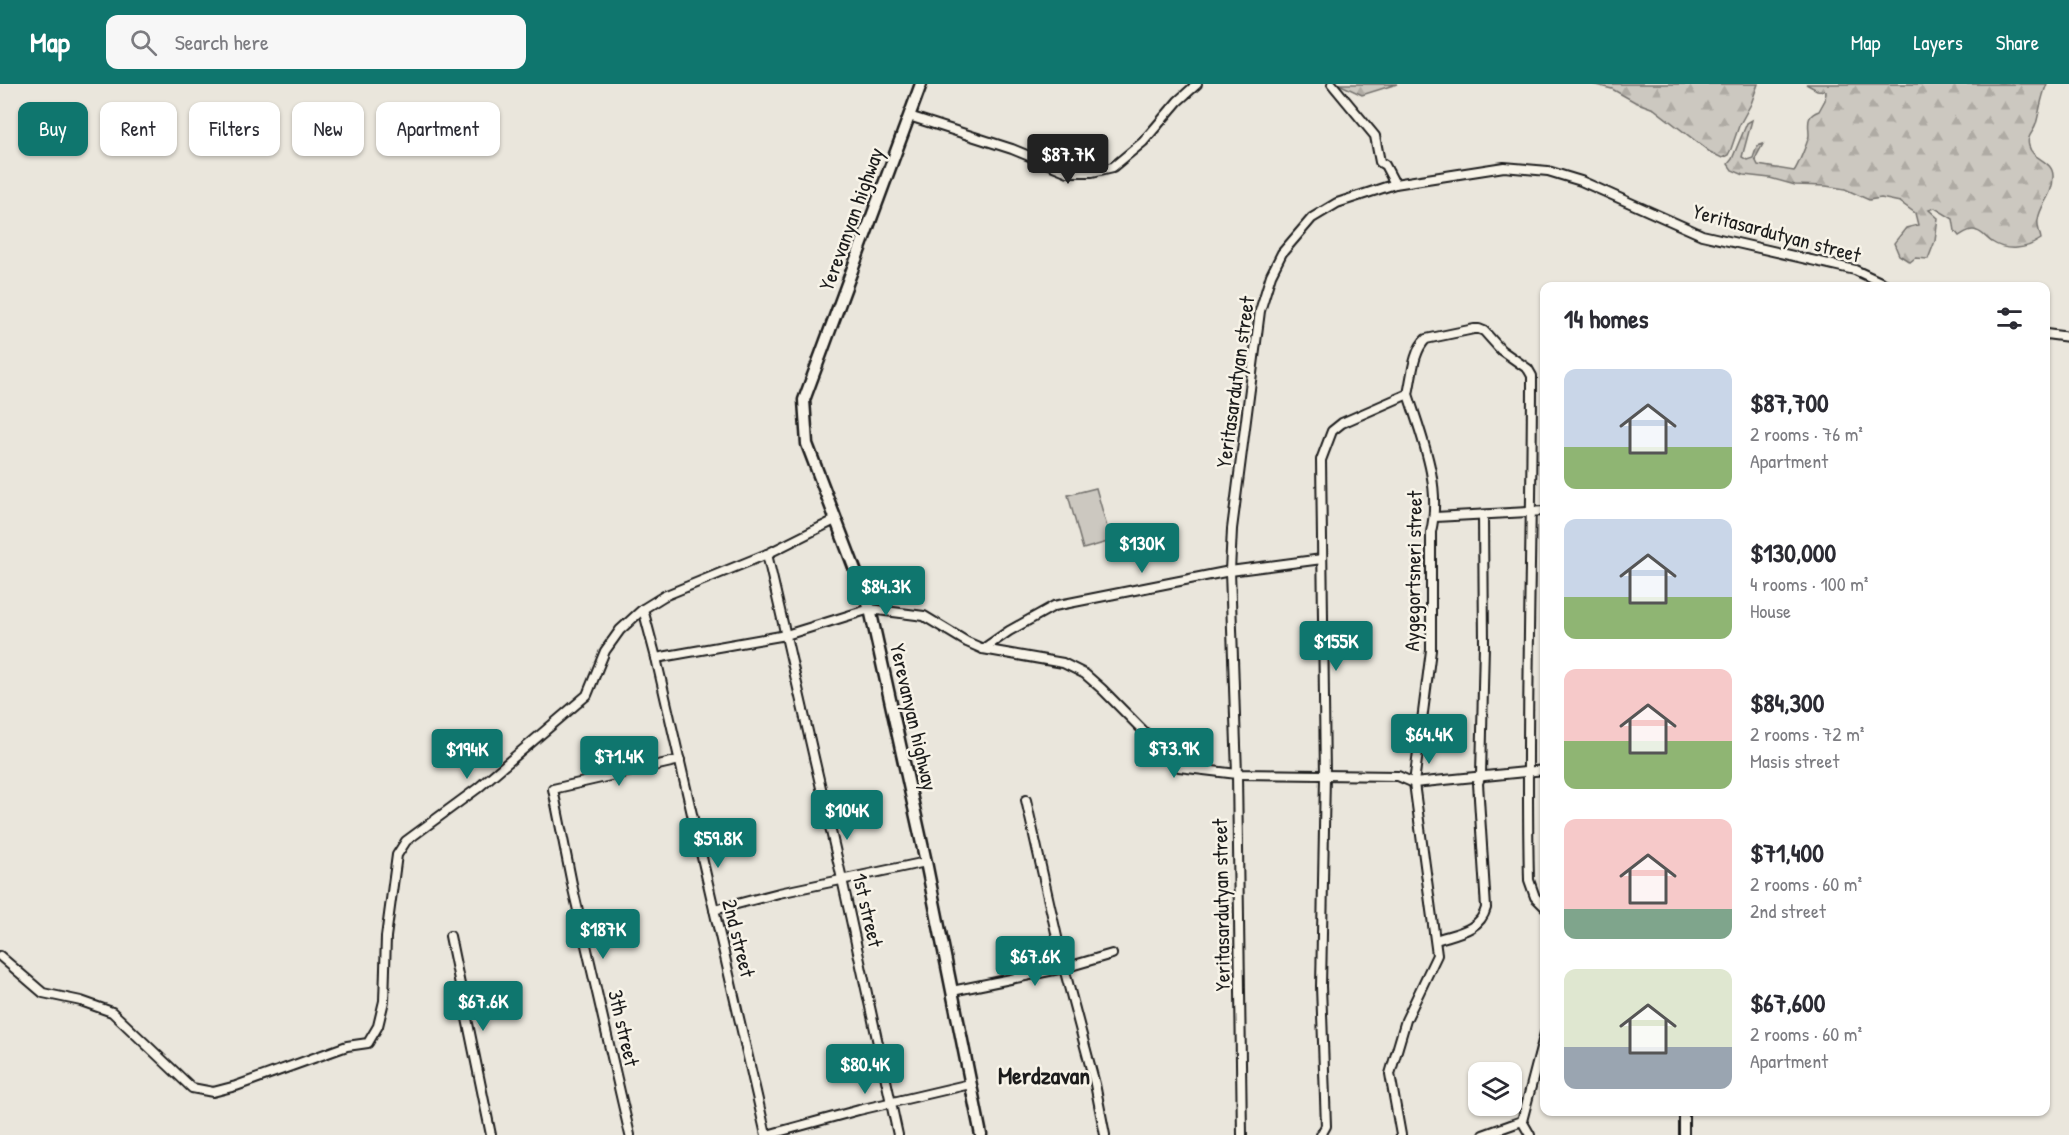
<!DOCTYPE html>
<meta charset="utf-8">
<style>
:root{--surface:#fff;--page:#f7f7f7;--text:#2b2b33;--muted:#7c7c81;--accent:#0f766e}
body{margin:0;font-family:"Patrick Hand",sans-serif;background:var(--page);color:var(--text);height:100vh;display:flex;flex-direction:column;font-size:22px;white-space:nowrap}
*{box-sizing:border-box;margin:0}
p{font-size:20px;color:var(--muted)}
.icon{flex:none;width:33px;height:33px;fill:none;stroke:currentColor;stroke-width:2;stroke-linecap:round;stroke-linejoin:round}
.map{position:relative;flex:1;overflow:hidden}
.sheet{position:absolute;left:1540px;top:198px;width:510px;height:834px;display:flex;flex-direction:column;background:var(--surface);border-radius:12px;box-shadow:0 2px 4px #0004}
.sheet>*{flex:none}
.hud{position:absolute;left:18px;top:18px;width:570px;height:54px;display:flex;gap:12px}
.buttons{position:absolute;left:1468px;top:978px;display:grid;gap:12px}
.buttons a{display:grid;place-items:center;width:54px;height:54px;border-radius:12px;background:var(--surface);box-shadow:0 2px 4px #0004;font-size:30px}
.price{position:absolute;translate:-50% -51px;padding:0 14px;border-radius:6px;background:var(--accent);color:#fff;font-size:20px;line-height:39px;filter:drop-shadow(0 2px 3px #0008)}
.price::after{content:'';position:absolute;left:50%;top:36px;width:18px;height:14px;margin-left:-9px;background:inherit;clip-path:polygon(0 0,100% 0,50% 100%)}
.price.active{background:#222;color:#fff}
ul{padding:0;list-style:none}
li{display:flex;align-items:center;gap:18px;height:150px;padding:0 24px}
li span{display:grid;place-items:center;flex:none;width:168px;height:120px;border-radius:12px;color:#555}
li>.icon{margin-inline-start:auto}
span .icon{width:72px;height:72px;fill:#fffc;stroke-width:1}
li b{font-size:26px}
h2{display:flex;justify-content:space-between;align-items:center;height:72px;padding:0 24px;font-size:26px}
.pill{padding:0 21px;border-radius:12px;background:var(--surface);box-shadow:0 2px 4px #0004;font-size:21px;line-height:54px}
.pill.active{background:var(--accent);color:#fff}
header{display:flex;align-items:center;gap:36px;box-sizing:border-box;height:84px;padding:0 30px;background:var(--accent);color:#fff}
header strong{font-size:28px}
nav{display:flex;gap:33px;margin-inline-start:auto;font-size:21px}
.search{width:420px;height:54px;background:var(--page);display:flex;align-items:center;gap:15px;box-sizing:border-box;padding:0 21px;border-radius:12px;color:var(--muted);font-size:22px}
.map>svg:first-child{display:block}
.forest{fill:url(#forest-firs);stroke:#74726e;stroke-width:1.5}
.garden{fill:#ccc8c0;stroke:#74726e;stroke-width:1.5}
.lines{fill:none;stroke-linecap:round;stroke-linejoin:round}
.street-casing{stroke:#1c1c1c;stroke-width:12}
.secondary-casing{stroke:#1c1c1c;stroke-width:15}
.street{stroke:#f7f3e8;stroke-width:8}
.secondary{stroke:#f7f3e8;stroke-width:10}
.labels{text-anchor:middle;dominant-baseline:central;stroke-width:5;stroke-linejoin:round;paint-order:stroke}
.street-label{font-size:21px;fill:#1c1c1c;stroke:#f7f3e8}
.quarter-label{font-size:24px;font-weight:bold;fill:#1c1c1c;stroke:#f7f3e8}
</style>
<header>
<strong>Map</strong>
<div class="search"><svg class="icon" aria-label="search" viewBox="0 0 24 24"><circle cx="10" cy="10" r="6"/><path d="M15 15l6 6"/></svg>Search here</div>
<nav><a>Map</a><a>Layers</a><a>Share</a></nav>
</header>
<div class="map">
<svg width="2069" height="1051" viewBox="0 0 2069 1051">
<defs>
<pattern id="forest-firs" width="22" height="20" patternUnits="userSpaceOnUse" patternTransform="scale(1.5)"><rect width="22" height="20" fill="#ccc8c0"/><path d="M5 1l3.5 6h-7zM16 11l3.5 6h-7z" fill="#afaba4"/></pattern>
</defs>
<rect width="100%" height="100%" fill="#eae6dc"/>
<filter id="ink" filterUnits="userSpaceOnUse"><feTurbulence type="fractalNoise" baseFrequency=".0167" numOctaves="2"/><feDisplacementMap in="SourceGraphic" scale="12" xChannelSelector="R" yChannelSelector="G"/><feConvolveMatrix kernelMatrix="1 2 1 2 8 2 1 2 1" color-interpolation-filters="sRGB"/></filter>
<g filter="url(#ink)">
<g class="forest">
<path d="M1339,0H1397L1362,11Z"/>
<path d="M1592,0H1758L1751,20L1739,42L1731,65L1728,71L1722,74L1710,68L1654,25L1635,18L1612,5Z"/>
<path d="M1806,0H2047C2041,13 2040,26 2036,40C2034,48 2026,52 2029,62C2032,76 2054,76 2053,93C2053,112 2040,120 2038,136C2037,142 2040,149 2041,155C2027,165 2007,168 1992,158C1987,155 1982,148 1977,147C1971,144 1964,149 1959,152L1955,147L1953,135L1935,124L1929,126L1938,134L1935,157L1928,175L1915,174L1910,178L1899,171L1894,159L1906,144L1918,141L1915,129L1900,118L1881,114L1869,116L1845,105L1826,102L1795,101L1770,94L1744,91L1732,86L1728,80L1732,75L1747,39L1752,36L1742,73L1747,76L1753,74L1757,62L1763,60L1755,75L1758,81L1794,87C1797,84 1809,55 1809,51C1809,40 1805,32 1819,27L1825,16L1826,7L1817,6Z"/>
</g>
<path class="garden" d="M1096,404L1111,457L1083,465L1068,411Z"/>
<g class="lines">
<defs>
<g id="street">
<path d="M1332,0L1375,52L1380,78L1385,81L1395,100"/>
<path d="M909,32L1012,65L1068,88H1092L1113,83L1143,58L1178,17L1197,0"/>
<path d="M2046,250L2069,253"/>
<path d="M1435,433L1545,427"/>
<path d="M767,470L842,795L898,1051"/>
<path d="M643,525L656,574L766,1051"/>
<path d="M983,565L1009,547L1054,522L1230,487L1322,475"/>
<path d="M656,574L786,551L870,525L924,532L967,558L983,565L1063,579L1085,590L1102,605L1179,683L1237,690L1398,692L1414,699L1545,686"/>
<path d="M1026,716L1064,884L1095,1000L1105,1051"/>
<path d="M714,826L779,809L926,778"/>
<path d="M450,852L491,1051"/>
<path d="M1436,856C1456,849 1480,847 1486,824L1478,699L1481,691L1484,560L1483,431"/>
<path d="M0,872L43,909L81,917L112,928L192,1004L213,1008L236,1002L347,962L368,959L378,942L384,917L386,853L397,771L406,757L478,704L587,611L605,567L620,546L643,525L664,512L767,470L835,436"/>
<path d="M952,907L1064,884L1112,870"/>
<path d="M1684,1028V1051"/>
<path d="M630,1051L573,805L553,705L680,676"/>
<path d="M767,1051L859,1026L970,1000"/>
<path d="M1242,1051L1237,690L1230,487L1232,445L1260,227L1271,191L1282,169L1312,134L1337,119L1395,100L1504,83L1548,87L1581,97L1702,151L1855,186L1889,202"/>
<path d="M1321,1051L1326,1042L1321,902L1325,692L1321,376L1332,347L1342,339L1408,310C1412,293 1413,267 1426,255L1474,245H1479L1484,247L1501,266L1528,285L1532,292C1532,460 1525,628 1529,796L1535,813L1545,823"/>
<path d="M1401,1051L1390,990L1406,936L1437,871L1414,699L1431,566V448C1442,401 1422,354 1408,310"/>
<path d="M1483,1051L1522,1037"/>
<path d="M1530,1051L1522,1037L1545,949"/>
</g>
<path id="secondary" d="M921,0L804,316L807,360L870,525L926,778L981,1051"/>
</defs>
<use href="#street" class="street-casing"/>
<use href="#secondary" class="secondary-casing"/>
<use href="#street" class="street"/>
<use href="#secondary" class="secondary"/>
</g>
</g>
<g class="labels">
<g class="street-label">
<text transform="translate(851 135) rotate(-70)">Yerevanyan highway</text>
<text transform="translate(1777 149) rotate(15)">Yeritasardutyan street</text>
<text transform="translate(1235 298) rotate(-82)">Yeritasardutyan street</text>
<text transform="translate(1413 487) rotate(-89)">Aygegortsneri street</text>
<text transform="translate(914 633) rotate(77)">Yerevanyan highway</text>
<text transform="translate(1221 821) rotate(-91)">Yeritasardutyan street</text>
<text transform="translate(868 826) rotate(77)">1st street</text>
<text transform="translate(739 854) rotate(76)">2nd street</text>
<text transform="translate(624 944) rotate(77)">3th street</text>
</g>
<g class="quarter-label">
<text x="1044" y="991">Merdzavan</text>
</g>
</g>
</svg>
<div class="buttons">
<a><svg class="icon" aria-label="layers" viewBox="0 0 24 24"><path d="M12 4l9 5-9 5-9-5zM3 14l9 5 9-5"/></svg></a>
</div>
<b class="price active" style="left:1068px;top:101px">$87.7K</b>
<b class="price" style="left:1142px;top:490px">$130K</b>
<b class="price" style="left:886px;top:533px">$84.3K</b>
<b class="price" style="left:1336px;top:588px">$155K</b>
<b class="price" style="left:1429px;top:681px">$64.4K</b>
<b class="price" style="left:1174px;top:695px">$73.9K</b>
<b class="price" style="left:467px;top:696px">$194K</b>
<b class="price" style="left:619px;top:703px">$71.4K</b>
<b class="price" style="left:847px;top:757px">$104K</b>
<b class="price" style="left:718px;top:785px">$59.8K</b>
<b class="price" style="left:603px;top:876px">$187K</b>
<b class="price" style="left:1035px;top:903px">$67.6K</b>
<b class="price" style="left:483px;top:948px">$67.6K</b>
<b class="price" style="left:865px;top:1011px">$80.4K</b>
<div class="hud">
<a class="pill active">Buy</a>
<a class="pill">Rent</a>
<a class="pill">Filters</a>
<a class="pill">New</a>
<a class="pill">Apartment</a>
</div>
<section class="sheet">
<h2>14 homes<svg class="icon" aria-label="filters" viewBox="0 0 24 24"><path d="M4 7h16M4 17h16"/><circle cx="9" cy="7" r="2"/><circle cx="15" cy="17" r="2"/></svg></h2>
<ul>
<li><span style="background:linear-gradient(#c9d6e8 65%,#8fb573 0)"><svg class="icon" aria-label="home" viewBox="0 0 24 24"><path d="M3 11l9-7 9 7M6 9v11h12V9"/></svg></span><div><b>$87,700</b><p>2 rooms · 76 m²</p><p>Apartment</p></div></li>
<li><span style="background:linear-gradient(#c9d6e8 65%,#8fb573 0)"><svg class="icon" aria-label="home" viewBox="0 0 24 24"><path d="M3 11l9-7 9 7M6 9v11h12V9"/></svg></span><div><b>$130,000</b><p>4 rooms · 100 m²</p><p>House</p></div></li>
<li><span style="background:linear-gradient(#f6c9c9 60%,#8fb573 0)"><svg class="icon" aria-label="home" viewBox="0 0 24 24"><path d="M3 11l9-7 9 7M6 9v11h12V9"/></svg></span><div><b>$84,300</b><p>2 rooms · 72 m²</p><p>Masis street</p></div></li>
<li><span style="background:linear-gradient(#f6c9c9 75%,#7fa58c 0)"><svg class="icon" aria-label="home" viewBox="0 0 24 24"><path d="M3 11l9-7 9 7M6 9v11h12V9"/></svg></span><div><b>$71,400</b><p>2 rooms · 60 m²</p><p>2nd street</p></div></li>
<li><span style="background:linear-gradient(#dfe7d0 65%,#9aa5b1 0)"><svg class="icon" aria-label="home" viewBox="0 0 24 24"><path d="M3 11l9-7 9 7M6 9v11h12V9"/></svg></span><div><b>$67,600</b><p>2 rooms · 60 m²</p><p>Apartment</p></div></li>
</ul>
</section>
</div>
